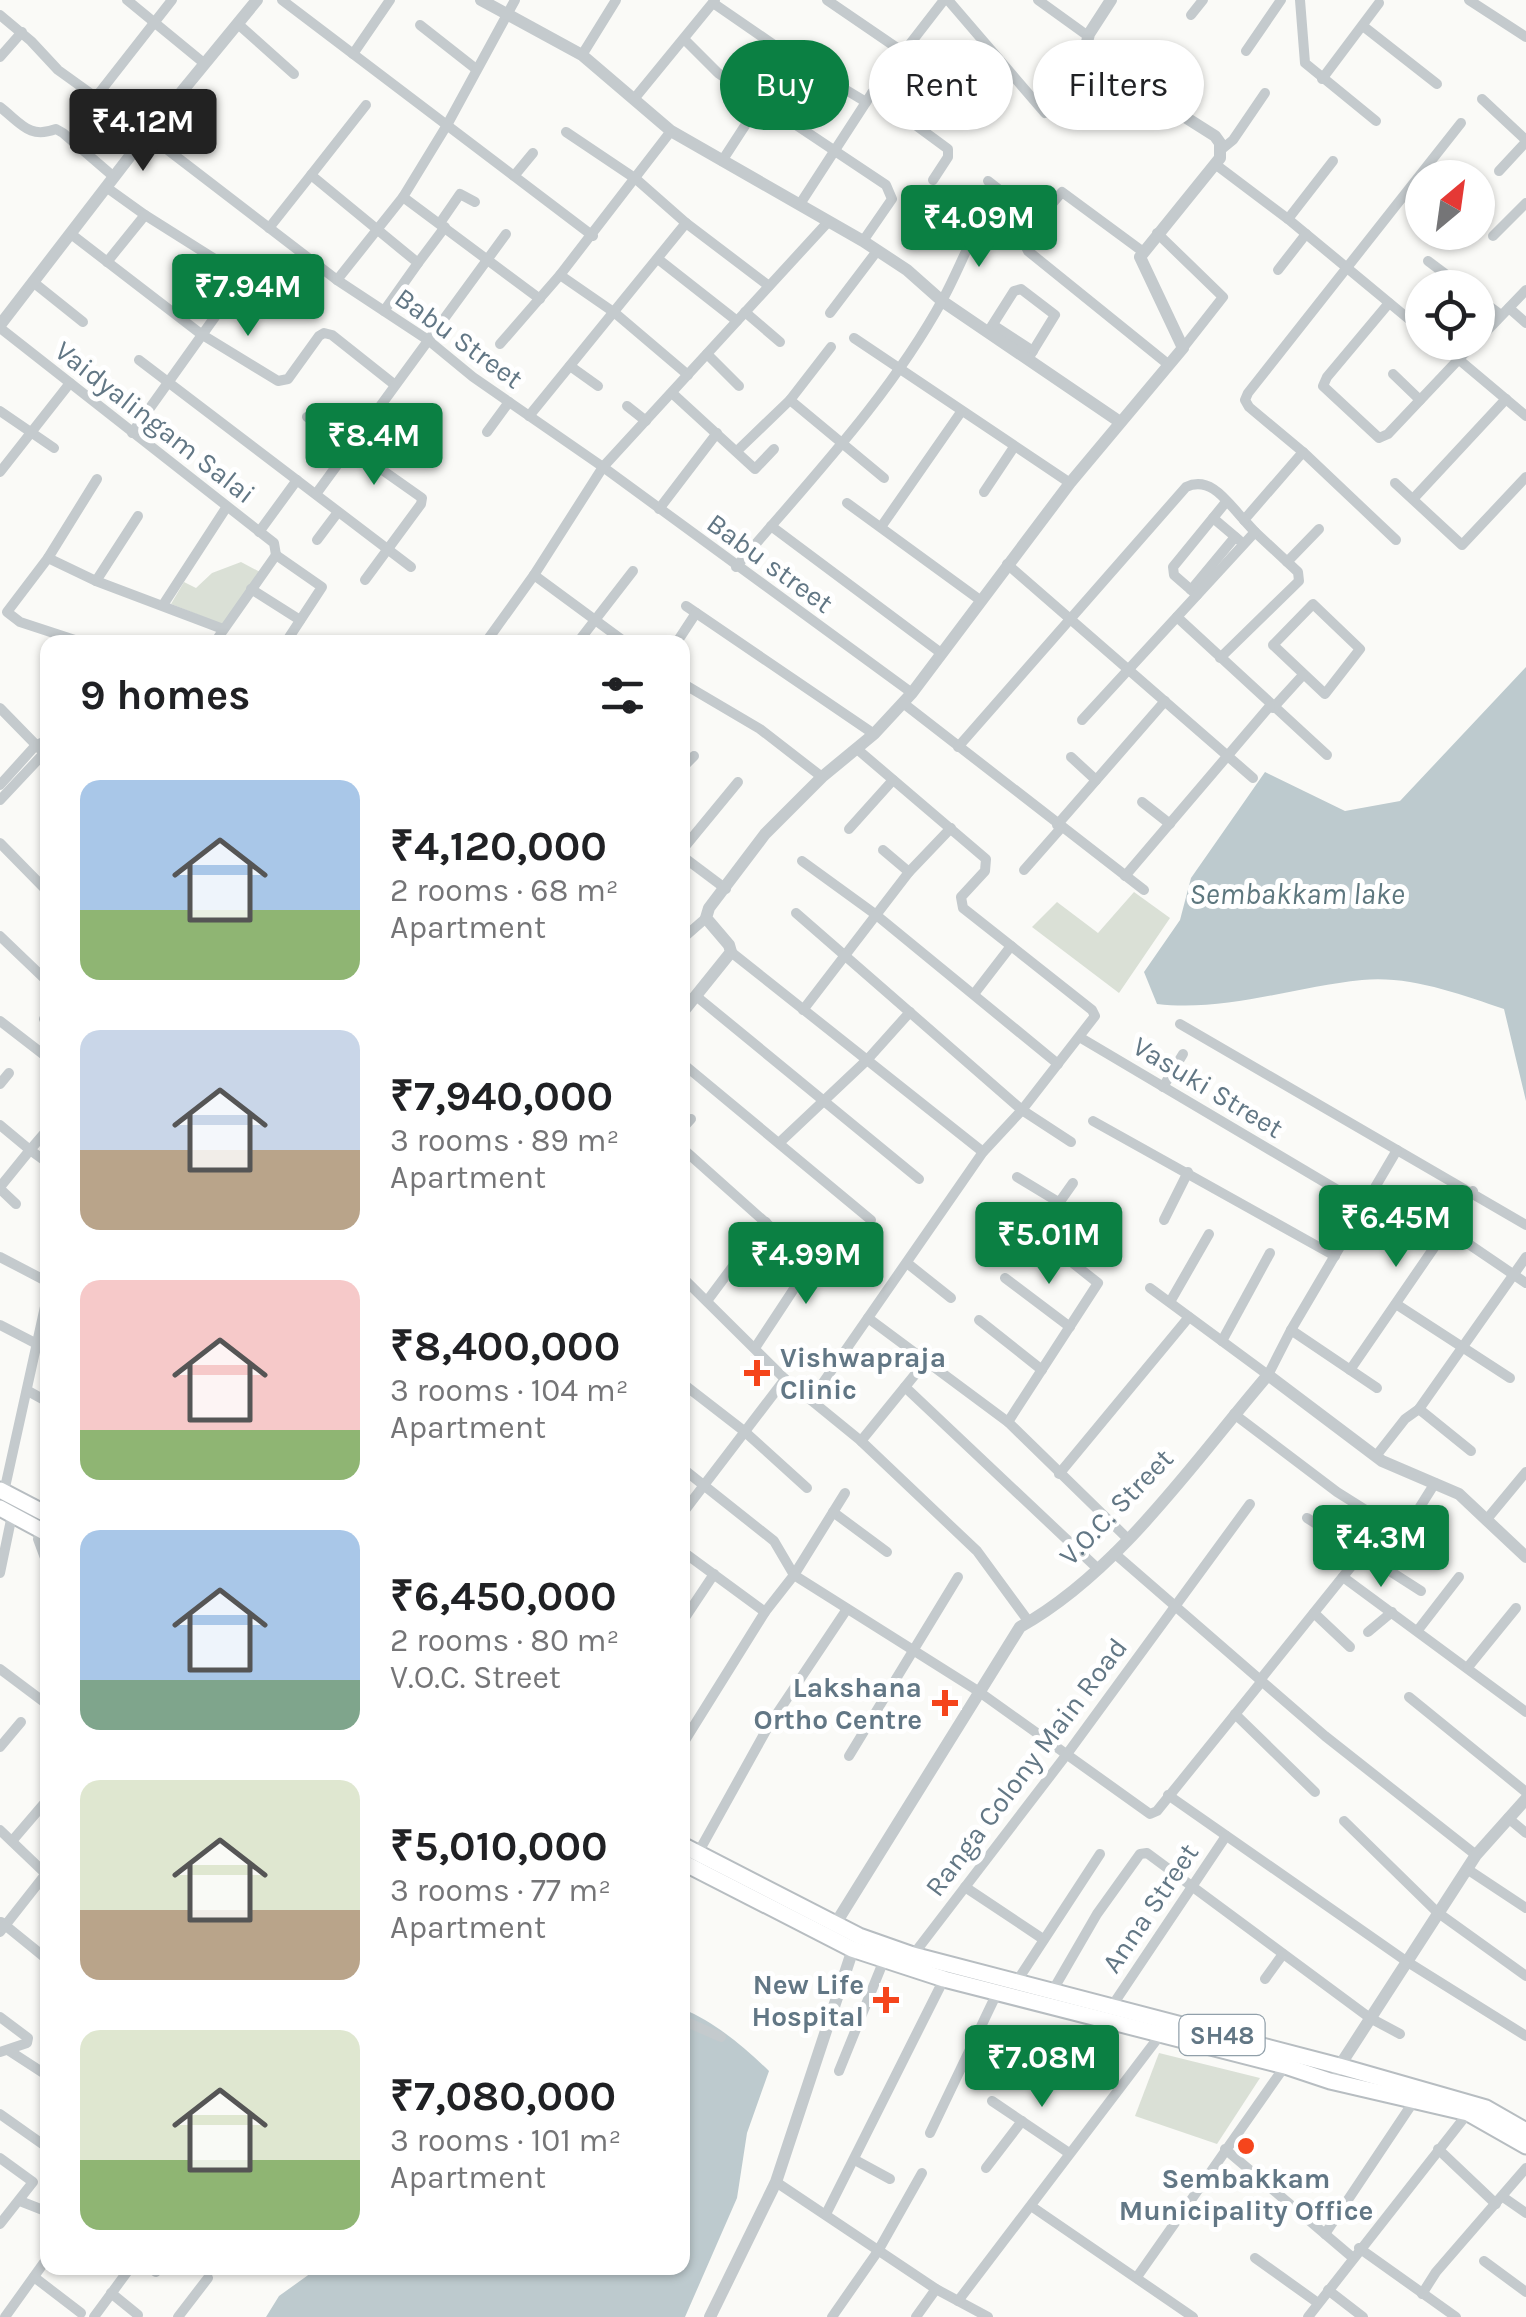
<!DOCTYPE html>
<meta charset="utf-8">
<style>
:root{--surface:#fff;--page:#f6f6f6;--text:#202124;--muted:#757577;--accent:#0b8043}
body{margin:0;font-family:Karla,sans-serif;background:var(--page);color:var(--text);height:100vh;display:flex;flex-direction:column;font-size:38px;white-space:nowrap}
*{box-sizing:border-box;margin:0}
p{font-size:32px;color:var(--muted)}
.icon{flex:none;width:55px;height:55px;fill:none;stroke:currentColor;stroke-width:2;stroke-linecap:round;stroke-linejoin:round}
.map{position:relative;flex:1;overflow:hidden}
.sheet{position:absolute;left:40px;top:635px;width:650px;height:1640px;display:flex;flex-direction:column;background:var(--surface);border-radius:20px;box-shadow:0 2px 8px #0004}
.sheet>*{flex:none}
.banner{position:absolute;left:720px;top:40px;width:655px;height:90px;display:flex;gap:20px}
.needle{width:65px;rotate:29deg}
.tools{position:absolute;left:1405px;top:160px;display:grid;gap:20px}
.tools a{display:grid;place-items:center;width:90px;height:90px;border-radius:50%;background:var(--surface);box-shadow:0 2px 8px #0004;font-size:50px}
.price{position:absolute;translate:-50% -85px;padding:0 22px;border-radius:10px;background:var(--accent);color:#fff;font-size:32px;line-height:65px;filter:drop-shadow(0 2px 5px #0008)}
.price::after{content:'';position:absolute;left:50%;top:60px;width:30px;height:22px;margin-left:-15px;background:inherit;clip-path:polygon(0 0,100% 0,50% 100%)}
.price.on{background:#222;color:#fff}
ul{padding:0;list-style:none}
li{display:flex;align-items:center;gap:30px;height:250px;padding:0 40px}
li span{display:grid;place-items:center;flex:none;width:280px;height:200px;border-radius:20px;color:#555}
li>.icon{margin-inline-start:auto}
span .icon{width:120px;height:120px;fill:#fffc;stroke-width:1}
li b{font-size:42px}
h2{display:flex;justify-content:space-between;align-items:center;height:120px;padding:0 40px;font-size:42px}
.chip{padding:0 35px;border-radius:45px;background:var(--surface);box-shadow:0 2px 8px #0004;font-size:35px;line-height:90px}
.chip.on{background:var(--accent);color:#fff}
.map>svg:first-child{display:block}
.green{fill:#dae0d6}
.water{fill:#bdcace}
.lines{fill:none;stroke-linecap:round;stroke-linejoin:round}
.primary-casing{stroke:#b7bdc1;stroke-width:19}
.minor{stroke:#c4cacd;stroke-width:10}
.tertiary{stroke:#c4cacd;stroke-width:12}
.primary{stroke:#fff;stroke-width:15}
.poi-dot{fill:#f5451c;stroke:#fff;stroke-width:4}
.labels{text-anchor:middle;dominant-baseline:central;stroke-width:10;stroke-linejoin:round;paint-order:stroke}
.shield{fill:#fff;stroke:#91a0aa;stroke-width:2.5}
.shield-label{font-size:25px;font-weight:bold;fill:#627785}
.street-label{font-size:28px;fill:#627785;stroke:#fff}
.poi-label{font-size:28px;font-weight:bold;fill:#627785;stroke:#fff;text-anchor:end}
.water-label{font-size:30px;font-style:italic;fill:#5d777e;stroke:#fff}
</style>
<div class="map">
<svg width="1526" height="2317" viewBox="0 0 1526 2317">
<rect width="100%" height="100%" fill="#fafaf7"/>
<g class="green">
<path d="M241,562L260,572L224,625L171,604L184,582L196,588L212,573Z"/>
<path d="M1134,892L1170,918L1119,993L1032,927L1057,902L1098,933Z"/>
<path d="M1159,2053L1260,2078L1217,2144L1135,2116Z"/>
</g>
<g class="water">
<path d="M1526,667V1101L1504,1009C1460,994 1409,975 1362,980C1294,987 1225,1012 1157,1004L1144,972L1180,920L1191,878L1265,772L1345,811L1400,801Z"/>
<path d="M683,2009C715,2022 744,2047 769,2071L747,2133L737,2198L685,2317H266L279,2296L318,2268H682Z"/>
</g>
<g class="lines">
<defs>
<g id="primary">
<path d="M0,1490L48,1515"/>
<path d="M0,1508L48,1534"/>
<path d="M682,1845L859,1936L913,1955L1339,2066L1486,2108L1526,2131"/>
<path d="M682,1862L852,1949L944,1979L1285,2066L1330,2081L1468,2113L1526,2146"/>
</g>
</defs>
<use href="#primary" class="primary-casing"/>
<g class="minor">
<path d="M127,0L205,64"/>
<path d="M282,0L593,236"/>
<path d="M827,0L903,52"/>
<path d="M948,0L1045,113L1052,109L1086,46"/>
<path d="M1038,0L1088,36"/>
<path d="M1300,0L1305,63L1376,121"/>
<path d="M1469,0L1526,37"/>
<path d="M713,3L793,58L866,102"/>
<path d="M0,15L31,41L58,70L147,134L337,280L428,340L473,377L603,467L912,693"/>
<path d="M1191,15L1203,0"/>
<path d="M238,24L294,74"/>
<path d="M420,25L476,69"/>
<path d="M1363,26L1437,84"/>
<path d="M685,40L718,73L886,185L892,199L863,241"/>
<path d="M1246,51L1281,0"/>
<path d="M353,54L390,0"/>
<path d="M582,55L616,0"/>
<path d="M0,57L22,32"/>
<path d="M897,60L945,98"/>
<path d="M1322,79L1379,3"/>
<path d="M872,93L948,149V157L933,180"/>
<path d="M96,97L172,0"/>
<path d="M634,99L715,0"/>
<path d="M1482,99L1526,140"/>
<path d="M0,107C22,124 29,139 56,129L63,133L114,177"/>
<path d="M566,132L636,179L686,223L769,286"/>
<path d="M1222,149L1233,140L1265,93"/>
<path d="M722,161L761,101"/>
<path d="M1215,164L1288,219L1422,330"/>
<path d="M1499,171L1526,142"/>
<path d="M311,175L366,105"/>
<path d="M514,176L533,153"/>
<path d="M988,181L1038,220"/>
<path d="M106,187L145,215L107,262"/>
<path d="M403,197L540,299"/>
<path d="M800,204L872,93L944,0"/>
<path d="M1288,219L1333,161"/>
<path d="M440,223L460,194L475,202"/>
<path d="M269,228L311,175L418,263L384,311"/>
<path d="M1157,233L1223,297L1183,348"/>
<path d="M71,234L201,334L278,381L288,379L319,336L324,333L332,335L395,385"/>
<path d="M1493,236L1526,203"/>
<path d="M1142,251L1062,192L1022,239L1028,251L1169,365"/>
<path d="M658,259L737,321"/>
<path d="M1428,261L1464,288"/>
<path d="M418,263L445,227"/>
<path d="M1278,270L1306,234"/>
<path d="M560,275L671,131"/>
<path d="M337,280L403,197L447,125L515,0"/>
<path d="M33,282L83,322"/>
<path d="M1478,298L1501,315"/>
<path d="M1389,303L1327,377L1323,386L1379,438L1388,434L1475,342"/>
<path d="M1509,308L1526,323"/>
<path d="M745,312L780,342"/>
<path d="M830,313L877,251"/>
<path d="M993,325L1033,351"/>
<path d="M0,328L274,543L276,555"/>
<path d="M988,332L1014,291L1021,289L1055,315L1028,359"/>
<path d="M854,338L1070,483"/>
<path d="M1478,340L1526,290"/>
<path d="M1438,342L1526,416"/>
<path d="M500,344L560,275L615,313L688,375"/>
<path d="M707,354L739,386"/>
<path d="M139,360L411,567"/>
<path d="M570,366L598,386"/>
<path d="M1393,374L1420,400"/>
<path d="M672,393L755,469L774,449"/>
<path d="M790,400L884,478"/>
<path d="M627,406L646,421"/>
<path d="M0,411L54,448"/>
<path d="M529,416L686,223"/>
<path d="M307,417L422,498L421,504L365,580"/>
<path d="M487,432L509,402"/>
<path d="M132,433L242,279L237,273L145,215"/>
<path d="M737,451L790,400L831,347"/>
<path d="M0,472L70,383"/>
<path d="M1395,483L1462,545L1526,477"/>
<path d="M984,492L1014,447"/>
<path d="M316,494L506,234"/>
<path d="M1413,499L1506,399"/>
<path d="M847,503L980,600"/>
<path d="M659,509L717,433"/>
<path d="M1213,518L1239,540"/>
<path d="M771,526L941,653"/>
<path d="M881,527L961,412"/>
<path d="M259,532L297,480"/>
<path d="M317,540L338,512"/>
<path d="M1396,540L1303,452L1249,407L1245,400L1248,393L1461,123"/>
<path d="M276,555L322,587L286,642"/>
<path d="M48,558L96,581L223,629"/>
<path d="M1287,562L1319,529"/>
<path d="M1007,564L1253,778"/>
<path d="M736,567C808,482 889,398 943,299C956,275 967,248 979,223"/>
<path d="M534,575L625,642"/>
<path d="M96,581L138,516"/>
<path d="M251,589L300,620"/>
<path d="M1191,590L1235,537"/>
<path d="M1197,595L1174,575L1173,567L1226,502"/>
<path d="M1313,604L1360,649L1325,694L1273,645Z"/>
<path d="M163,605L226,508"/>
<path d="M686,606L874,734"/>
<path d="M1177,617L1327,755"/>
<path d="M81,642L20,622L7,612L48,558L97,479"/>
<path d="M215,642L276,555"/>
<path d="M486,642L534,575L603,467L828,222"/>
<path d="M578,642L633,571"/>
<path d="M677,642L696,613"/>
<path d="M1220,658L1299,581L1298,572L1255,532"/>
<path d="M682,683L760,729L822,777"/>
<path d="M903,703L1144,890"/>
<path d="M0,708L41,750"/>
<path d="M1273,708L1303,675"/>
<path d="M1082,720L1255,532L1244,520L1303,452"/>
<path d="M958,747L1186,487C1211,475 1228,503 1244,520"/>
<path d="M1071,757L1096,780"/>
<path d="M682,768L694,756"/>
<path d="M0,785L36,745L48,740"/>
<path d="M0,800L48,749"/>
<path d="M1142,802L1170,824"/>
<path d="M1057,825L1165,701"/>
<path d="M849,829L893,780"/>
<path d="M0,843L48,892"/>
<path d="M682,850L738,782"/>
<path d="M883,850L909,872"/>
<path d="M682,856L726,889"/>
<path d="M802,861L875,914L1058,1064"/>
<path d="M1024,870L1061,828"/>
<path d="M1125,876L1270,706"/>
<path d="M796,913L1022,1110L1071,1142"/>
<path d="M0,936L48,982"/>
<path d="M682,939L706,918"/>
<path d="M731,952L983,1152"/>
<path d="M974,994L1011,946"/>
<path d="M696,996L919,1179"/>
<path d="M803,1010L909,872L951,828"/>
<path d="M44,1019L48,1022"/>
<path d="M0,1021L48,1058"/>
<path d="M1180,1024L1526,1225"/>
<path d="M1081,1038L1363,1205"/>
<path d="M682,1063L871,1220"/>
<path d="M0,1084L9,1073"/>
<path d="M1163,1087L1183,1054"/>
<path d="M1093,1121L1335,1256"/>
<path d="M0,1125L30,1150L0,1187"/>
<path d="M48,1129L30,1150L48,1163"/>
<path d="M682,1129L691,1119"/>
<path d="M779,1143L867,1060L910,1012"/>
<path d="M682,1148L811,1263"/>
<path d="M1017,1177L1060,1203"/>
<path d="M0,1189L16,1204"/>
<path d="M1164,1220L1188,1172"/>
<path d="M1448,1230L1526,1283"/>
<path d="M1037,1234L1073,1183"/>
<path d="M0,1257L48,1282"/>
<path d="M907,1263L951,1298"/>
<path d="M682,1277L785,1379L861,1441L977,1551L1029,1622"/>
<path d="M1005,1278L1070,1327"/>
<path d="M1150,1288L1268,1375L1291,1330L1397,1150"/>
<path d="M707,1301L766,1222"/>
<path d="M1170,1302L1209,1234"/>
<path d="M1396,1304L1510,1378"/>
<path d="M868,1318L1008,1422L1128,1539"/>
<path d="M979,1320L1042,1370"/>
<path d="M0,1325L37,1344"/>
<path d="M1291,1330L1377,1388"/>
<path d="M1222,1341L1270,1253"/>
<path d="M755,1348L811,1263L829,1244"/>
<path d="M1350,1370L1473,1191"/>
<path d="M682,1383L744,1431L807,1488"/>
<path d="M905,1387L1097,1568"/>
<path d="M28,1391L48,1402"/>
<path d="M811,1400L983,1152L1022,1110L1095,1016L1092,1010L963,908L961,897L985,871L986,859L857,749"/>
<path d="M1419,1409L1471,1451"/>
<path d="M1234,1414L1337,1492L1442,1558"/>
<path d="M1008,1422L1098,1283L1025,1225"/>
<path d="M861,1441L926,1361"/>
<path d="M1376,1456L1405,1419L1419,1409L1526,1257"/>
<path d="M682,1468L774,1541L794,1575L978,1691L1150,1814L1157,1811L1262,1681"/>
<path d="M1059,1474L1189,1317"/>
<path d="M4,1492L48,1293"/>
<path d="M833,1512L887,1552"/>
<path d="M682,1514L785,1379"/>
<path d="M1307,1518L1421,1591"/>
<path d="M1487,1519L1526,1472"/>
<path d="M40,1530L38,1539L48,1566"/>
<path d="M1403,1534L1435,1483"/>
<path d="M682,1551L765,1612"/>
<path d="M1114,1553L1325,1736L1476,1855"/>
<path d="M0,1573L12,1515"/>
<path d="M1343,1577L1526,1712"/>
<path d="M1314,1613L1350,1647"/>
<path d="M682,1622L714,1574"/>
<path d="M1418,1630L1459,1577"/>
<path d="M1368,1632L1392,1612"/>
<path d="M1468,1667L1516,1608"/>
<path d="M0,1669L48,1705"/>
<path d="M1260,1680L1386,1523"/>
<path d="M1409,1697L1526,1792"/>
<path d="M1235,1714L1315,1792"/>
<path d="M682,1745L765,1612L794,1575L845,1493"/>
<path d="M0,1747L21,1722"/>
<path d="M849,1756L958,1577"/>
<path d="M1168,1795L1406,1961L1526,2036"/>
<path d="M1508,1818L1526,1833"/>
<path d="M1344,1821L1437,1912L1526,1976"/>
<path d="M0,1830L48,1876"/>
<path d="M12,1841L48,1799"/>
<path d="M698,1853L768,1727L847,1609"/>
<path d="M1467,1869L1526,1908"/>
<path d="M965,1887L1043,1939"/>
<path d="M1,1922L48,1960"/>
<path d="M0,1932L48,1871"/>
<path d="M913,1955L1067,1754L1250,1504"/>
<path d="M1265,1979L1283,1954"/>
<path d="M1017,1981L1100,1854"/>
<path d="M1053,1990L1097,1914L1140,1854L1147,1853L1370,2018L1400,2034"/>
<path d="M1112,2006L1226,1836"/>
<path d="M0,2017L28,2038L27,2043L0,2052"/>
<path d="M682,2020L721,2037"/>
<path d="M8,2050L48,2076"/>
<path d="M839,2071L884,1960"/>
<path d="M992,2101L1069,2153"/>
<path d="M0,2114L48,2148"/>
<path d="M930,2133L997,1993"/>
<path d="M1225,2149L1352,2257"/>
<path d="M1438,2149L1496,2204"/>
<path d="M0,2158L33,2182L0,2224"/>
<path d="M855,2160L890,2179"/>
<path d="M986,2168L1022,2121"/>
<path d="M776,2182L936,2289L988,2317"/>
<path d="M1503,2197L1526,2213"/>
<path d="M20,2201L48,2212"/>
<path d="M1031,2206L1193,2317"/>
<path d="M826,2214L944,1979"/>
<path d="M1325,2234L1414,2101"/>
<path d="M1359,2248L1456,2317"/>
<path d="M1255,2258L1318,2303"/>
<path d="M1484,2261L1526,2292"/>
<path d="M151,2268L156,2272"/>
<path d="M34,2277L81,2313"/>
<path d="M1137,2277L1285,2066"/>
<path d="M1328,2290L1363,2317"/>
<path d="M111,2293L138,2315"/>
<path d="M1422,2294L1436,2272L1526,2168"/>
<path d="M958,2301L1161,2034"/>
<path d="M5,2317L48,2257"/>
<path d="M94,2317L130,2268"/>
<path d="M178,2317L208,2278"/>
<path d="M832,2317L878,2251L922,2173"/>
<path d="M916,2317L936,2289"/>
<path d="M1308,2317L1468,2113"/>
</g>
<g class="tertiary">
<path d="M481,0L582,55L671,131L863,241L907,270L942,301L1120,422"/>
<path d="M0,325L147,134L257,0"/>
<path d="M682,1013L731,952L729,945L706,918L709,908L765,834L822,777L874,734L912,693L1070,483L1183,348L1140,257L1220,158V143L1215,136L1095,60L1086,46L1089,34L1111,0"/>
<path d="M831,1931L1020,1627C1119,1572 1195,1460 1268,1375L1382,1461L1459,1494L1526,1557"/>
<path d="M1337,2070L1476,1855L1526,1799"/>
<path d="M710,2317L776,2182L855,1943"/>
</g>
<use href="#primary" class="primary"/>
</g>
<g class="poi-dot">
<path d="M752 1358h10v10h10v10h-10v10h-10v-10h-10v-10h10z"/>
<path d="M940 1688h10v10h10v10h-10v10h-10v-10h-10v-10h10z"/>
<path d="M881 1985h10v10h10v10h-10v10h-10v-10h-10v-10h10z"/>
<circle cx="1246" cy="2146" r="10"/>
</g>
<g class="labels">
<rect class="shield" x="1179.5" y="2015" width="85" height="40" rx="8"/>
<g class="shield-label">
<text x="1222" y="2035">SH48</text>
</g>
<g class="street-label">
<text transform="translate(459 338) rotate(36)">Babu Street</text>
<text transform="translate(155 422) rotate(38)">Vaidyalingam Salai</text>
<text transform="translate(770 563) rotate(36)">Babu street</text>
<text transform="translate(1208 1087) rotate(31)">Vasuki Street</text>
<text transform="translate(1116 1507) rotate(-46)">V.O.C. Street</text>
<text transform="translate(1026 1767) rotate(-53)">Ranga Colony Main Road</text>
<text transform="translate(1150 1908) rotate(-56)">Anna Street</text>
</g>
<g class="poi-label">
<text x="780" y="1357" text-anchor="start">Vishwapraja<tspan x="780" dy="32">Clinic</tspan></text>
<text x="922" y="1687">Lakshana<tspan x="922" dy="32">Ortho Centre</tspan></text>
<text x="864" y="1984">New Life<tspan x="864" dy="32">Hospital</tspan></text>
<text x="1246" y="2178" text-anchor="middle">Sembakkam<tspan x="1246" dy="32">Municipality Office</tspan></text>
</g>
<g class="water-label">
<text x="1297" y="894">Sembakkam lake</text>
</g>
</g>
</svg>
<div class="tools">
<a><svg class="needle" viewBox="-14 -14 28 28"><path d="M0-13l5 13h-10z" fill="#e53935"/><path d="M0 13l5-13h-10z" fill="#757577"/></svg></a>
<a><svg class="icon" aria-label="locate" viewBox="0 0 24 24"><circle cx="12" cy="12" r="6"/><path d="M12 2v4M12 18v4M2 12h4M18 12h4"/></svg></a>
</div>
<b class="price on" style="left:143px;top:174px">₹4.12M</b>
<b class="price" style="left:979px;top:270px">₹4.09M</b>
<b class="price" style="left:248px;top:339px">₹7.94M</b>
<b class="price" style="left:374px;top:488px">₹8.4M</b>
<b class="price" style="left:1396px;top:1270px">₹6.45M</b>
<b class="price" style="left:1049px;top:1287px">₹5.01M</b>
<b class="price" style="left:806px;top:1307px">₹4.99M</b>
<b class="price" style="left:1381px;top:1590px">₹4.3M</b>
<b class="price" style="left:1042px;top:2110px">₹7.08M</b>
<div class="banner">
<a class="chip on">Buy</a>
<a class="chip">Rent</a>
<a class="chip">Filters</a>
</div>
<section class="sheet">
<h2>9 homes<svg class="icon" aria-label="filters" viewBox="0 0 24 24"><path d="M4 7h16M4 17h16"/><circle cx="9" cy="7" r="2"/><circle cx="15" cy="17" r="2"/></svg></h2>
<ul>
<li><span style="background:linear-gradient(#a9c7e8 65%,#8fb573 0)"><svg class="icon" aria-label="home" viewBox="0 0 24 24"><path d="M3 11l9-7 9 7M6 9v11h12V9"/></svg></span><div><b>₹4,120,000</b><p>2 rooms · 68 m²</p><p>Apartment</p></div></li>
<li><span style="background:linear-gradient(#c9d6e8 60%,#b9a48a 0)"><svg class="icon" aria-label="home" viewBox="0 0 24 24"><path d="M3 11l9-7 9 7M6 9v11h12V9"/></svg></span><div><b>₹7,940,000</b><p>3 rooms · 89 m²</p><p>Apartment</p></div></li>
<li><span style="background:linear-gradient(#f6c9c9 75%,#8fb573 0)"><svg class="icon" aria-label="home" viewBox="0 0 24 24"><path d="M3 11l9-7 9 7M6 9v11h12V9"/></svg></span><div><b>₹8,400,000</b><p>3 rooms · 104 m²</p><p>Apartment</p></div></li>
<li><span style="background:linear-gradient(#a9c7e8 75%,#7fa58c 0)"><svg class="icon" aria-label="home" viewBox="0 0 24 24"><path d="M3 11l9-7 9 7M6 9v11h12V9"/></svg></span><div><b>₹6,450,000</b><p>2 rooms · 80 m²</p><p>V.O.C. Street</p></div></li>
<li><span style="background:linear-gradient(#dfe7d0 65%,#b9a48a 0)"><svg class="icon" aria-label="home" viewBox="0 0 24 24"><path d="M3 11l9-7 9 7M6 9v11h12V9"/></svg></span><div><b>₹5,010,000</b><p>3 rooms · 77 m²</p><p>Apartment</p></div></li>
<li><span style="background:linear-gradient(#dfe7d0 65%,#8fb573 0)"><svg class="icon" aria-label="home" viewBox="0 0 24 24"><path d="M3 11l9-7 9 7M6 9v11h12V9"/></svg></span><div><b>₹7,080,000</b><p>3 rooms · 101 m²</p><p>Apartment</p></div></li>
</ul>
</section>
</div>
